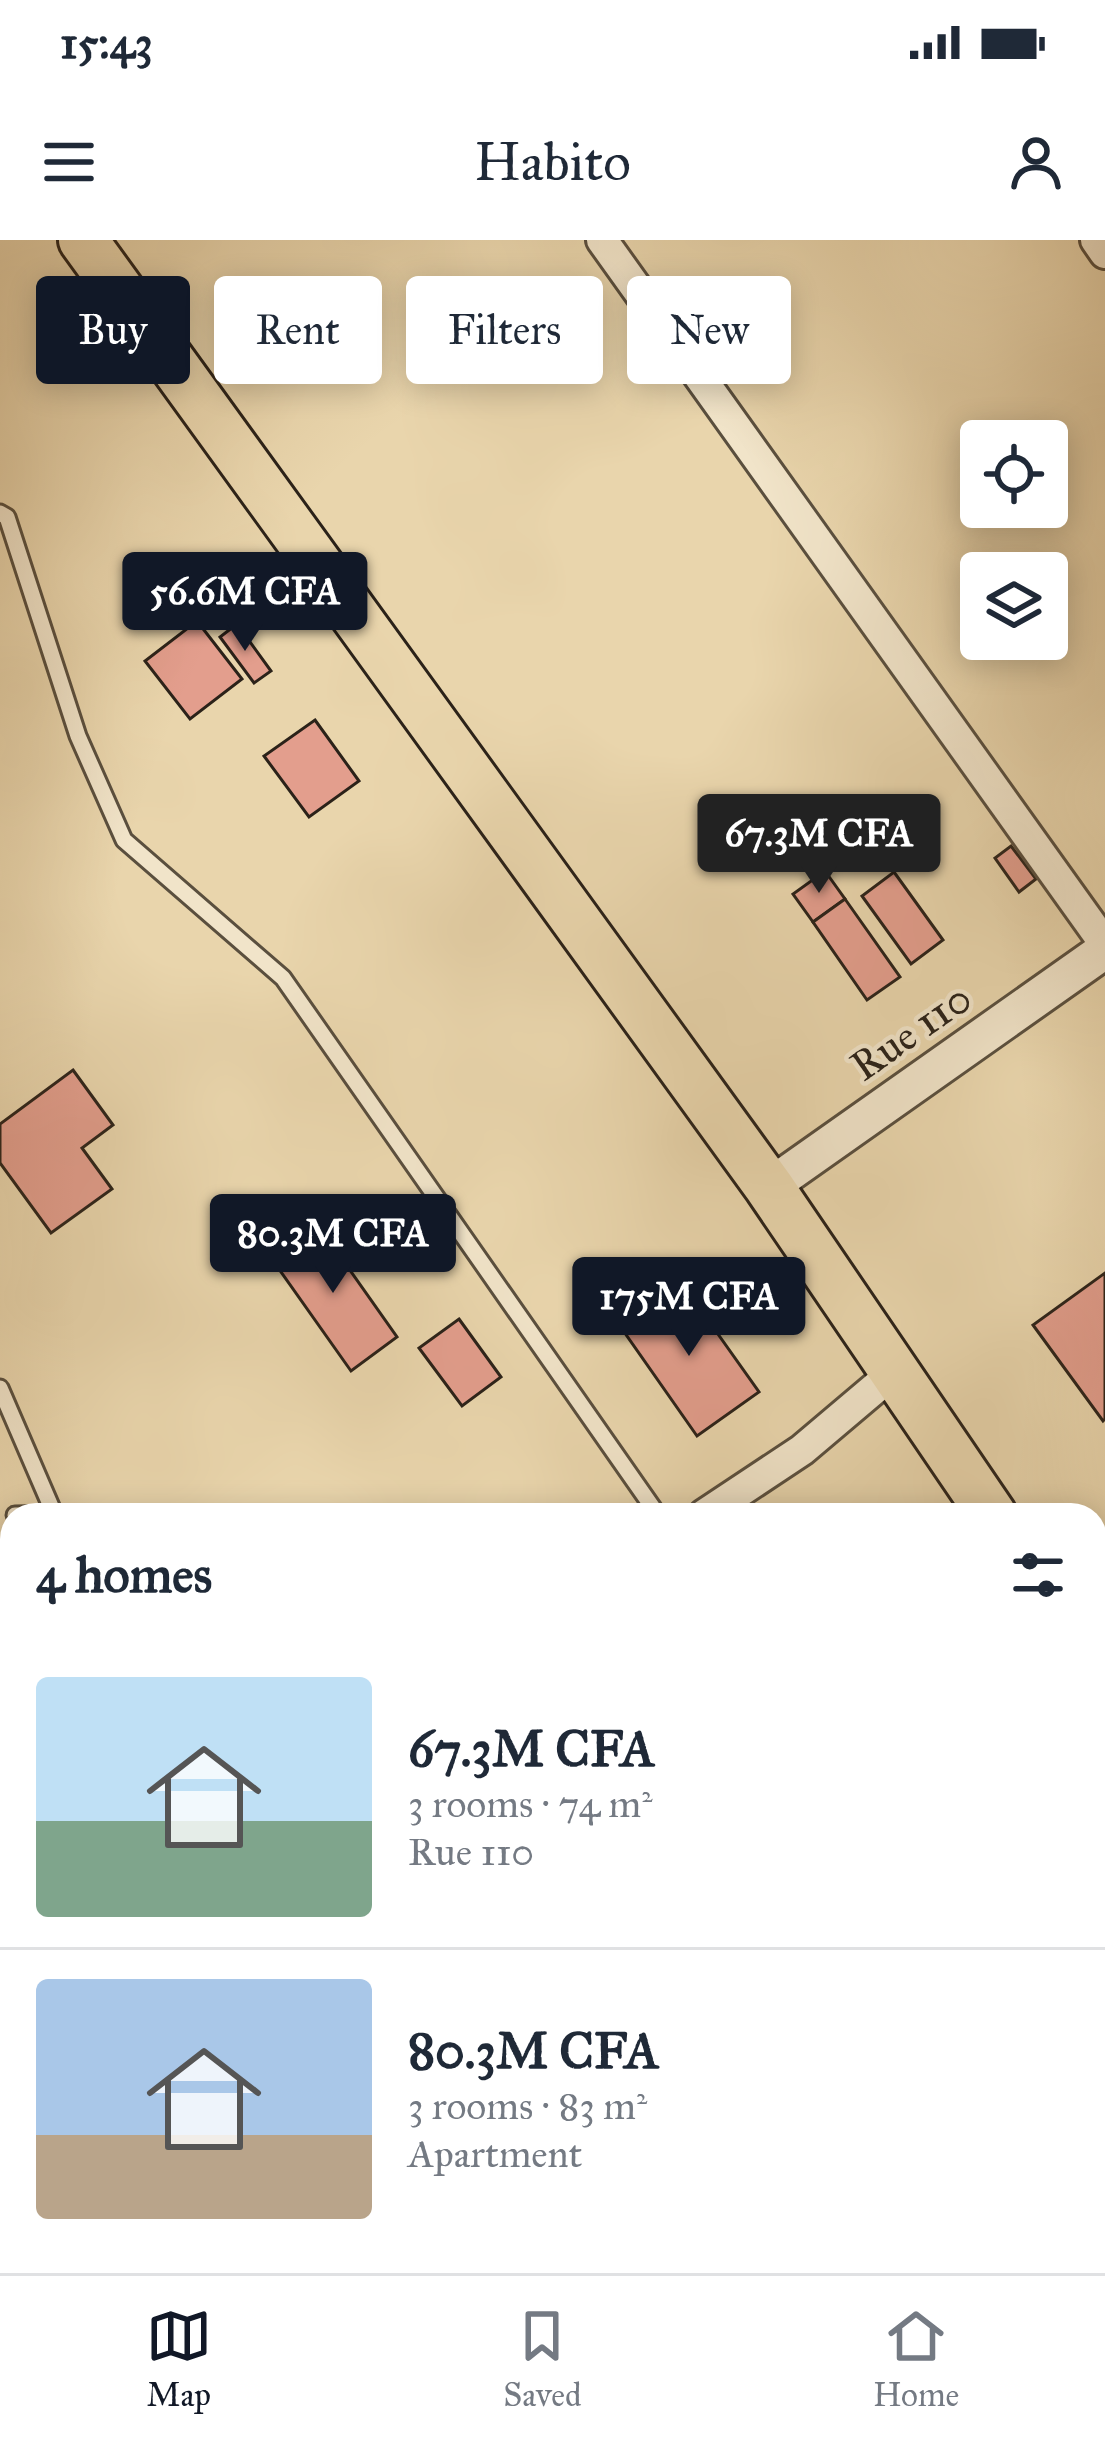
<!DOCTYPE html>
<meta charset="utf-8">
<style>
:root{--surface:#fff;--page:#f2f2f3;--text:#1f2937;--muted:#747a83;--line:#e0e1e3;--accent:#111827}
body{margin:0;font-family:"IM FELL Great Primer",serif;background:var(--page);color:var(--text);height:100vh;display:flex;flex-direction:column;font-size:45px;white-space:nowrap}
*{box-sizing:border-box;margin:0}
p{font-size:39px;color:var(--muted)}
.icon{flex:none;width:66px;height:66px;fill:none;stroke:currentColor;stroke-width:2;stroke-linecap:round;stroke-linejoin:round}
.map{position:relative;flex:1;overflow:hidden}
.drawer{position:absolute;left:0px;top:1263px;width:1107px;height:771px;display:flex;flex-direction:column;background:var(--surface);border-radius:36px 36px 0 0;box-shadow:0 6px 30px #0003}
.drawer>*{flex:none}
.banner{position:absolute;left:36px;top:36px;width:1035px;height:108px;display:flex;gap:24px}
.fabs{position:absolute;left:960px;top:180px;display:grid;gap:24px}
.fabs a{display:grid;place-items:center;width:108px;height:108px;border-radius:12px;background:var(--surface);box-shadow:0 6px 30px #0003;font-size:60px}
.price{position:absolute;translate:-50% -102px;padding:0 27px;border-radius:12px;background:var(--accent);color:#fff;font-size:39px;line-height:78px;filter:drop-shadow(0 3px 6px #0008)}
.price::after{content:'';position:absolute;left:50%;top:72px;width:36px;height:27px;margin-left:-18px;background:inherit;clip-path:polygon(0 0,100% 0,50% 100%)}
.price.on{background:#222;color:#fff}
ul{padding:0;list-style:none}
li{display:flex;align-items:center;gap:36px;height:300px;padding:0 36px}
li+li{border-top:3px solid var(--line)}
li span{display:grid;place-items:center;flex:none;width:336px;height:240px;border-radius:12px;color:#555}
li>.icon{margin-inline-start:auto}
span .icon{width:144px;height:144px;fill:#fffc;stroke-width:1}
li b{font-size:51px}
h2{display:flex;justify-content:space-between;align-items:center;height:144px;padding:0 36px;font-size:51px}
.tag{padding:0 42px;border-radius:12px;background:var(--surface);box-shadow:0 6px 30px #0003;font-size:42px;line-height:108px}
.tag.on{background:var(--accent);color:#fff}
.status{display:flex;justify-content:space-between;align-items:center;height:84px;padding:0 60px;background:var(--surface);direction:ltr}
.status svg{height:33px;fill:currentColor}
header{display:flex;justify-content:space-between;align-items:center;height:156px;padding:0 36px;background:var(--surface);font-size:54px;font-weight:600}
.tab-bar{display:flex;justify-content:space-around;align-items:center;height:168px;border-top:3px solid var(--line);background:var(--surface);font-size:33px;color:var(--muted)}
.tab-bar a{display:grid;justify-items:center;gap:6px}
.tab-bar .on{color:var(--accent)}
.map>svg:first-child{display:block}
.building{fill:#e39e8d;stroke:#2b2219;stroke-width:3}
.lines{fill:none;stroke-linecap:round;stroke-linejoin:round}
.service-casing{stroke:#5a4f3e;stroke-width:21}
.minor-casing{stroke:#5a4f3e;stroke-width:36}
.tertiary-casing{stroke:#5a4f3e;stroke-width:42}
.trunk-casing{stroke:#2b2219;stroke-width:54}
.service{stroke:#f1e4c9;stroke-width:15}
.minor{stroke:#f1e4c9;stroke-width:30}
.tertiary{stroke:#f1e4c9;stroke-width:36}
.trunk{stroke:#e9d5ac;stroke-width:48}
.labels{text-anchor:middle;dominant-baseline:central;stroke-width:9;stroke-linejoin:round;paint-order:stroke}
.street-label{font-size:42px;fill:#2b2219;stroke:#f1e4c9}
</style>
<div class="status"><b>15:43</b><svg viewBox="0 0 49 12"><path d="M0 12V9h3v3zM5 12V6h3v6zM10 12V3h3v9zM15 12V0h3v12zM26 1h20v11H26zM47 4h2v5h-2z"/></svg></div>
<header><svg class="icon" aria-label="menu" viewBox="0 0 24 24"><path d="M4 6h16M4 12h16M4 18h16"/></svg>Habito<svg class="icon" aria-label="person" viewBox="0 0 24 24"><circle cx="12" cy="8" r="4"/><path d="M4 21q1-7 8-7t8 7"/></svg></header>
<div class="map">
<svg width="1105" height="2033" viewBox="0 0 1105 2033">
<rect width="100%" height="100%" fill="#e9d5ac"/>
<filter id="stains"><feTurbulence type="fractalNoise" baseFrequency=".00167" numOctaves="4"/><feColorMatrix values="0 0 0 0 .2 0 0 0 0 .09 0 0 0 0 .02 0 0 0 .5 -.17"/></filter>
<radialGradient id="worn" r=".72"><stop offset=".6" stop-color="#630" stop-opacity="0"/><stop offset="1" stop-color="#630" stop-opacity=".3"/></radialGradient>
<g class="building">
<path d="M197,381L242,439L190,479L145,421Z"/>
<path d="M237,384L271,431L254,443L220,397Z"/>
<path d="M315,480L359,541L309,577L264,516Z"/>
<path d="M1011,606L1036,639L1019,652L995,618Z"/>
<path d="M825,631L845,659L813,682L793,654Z"/>
<path d="M894,632L943,700L911,724L862,656Z"/>
<path d="M845,659L900,737L867,760L813,682Z"/>
<path d="M73,830L113,885L82,908L112,949L51,993L0,923V884Z"/>
<path d="M316,982L397,1097L351,1131L269,1015Z"/>
<path d="M1105,1033V1179L1103,1181L1033,1085Z"/>
<path d="M681,1042L759,1152L697,1196L620,1086Z"/>
<path d="M459,1079L501,1137L462,1166L419,1108Z"/>
<path d="M12,1438V1505L0,1486V1446Z"/>
<path d="M543,2022H588L594,2033H550Z"/>
<path d="M998,2022H1091L1099,2033H1006Z"/>
</g>
<g class="lines">
<defs>
<g id="service">
<path d="M0,273L7,277L78,496L124,600L283,738L658,1275"/>
<path d="M0,1148L53,1271"/>
<path d="M15,1275L59,1274"/>
<path d="M1095,1776L1105,1790"/>
</g>
<g id="minor">
<path d="M602,0L1105,704"/>
<path d="M1096,0L1105,13"/>
<path d="M704,1275L802,1210L893,1133"/>
<path d="M0,1763L12,1755"/>
</g>
<path id="tertiary" d="M769,947L1105,710"/>
<g id="trunk">
<path d="M83,0L769,947L992,1275"/>
<path d="M1095,1423L1105,1438"/>
</g>
</defs>
<use href="#service" class="service-casing"/>
<use href="#minor" class="minor-casing"/>
<use href="#tertiary" class="tertiary-casing"/>
<use href="#trunk" class="trunk-casing"/>
<use href="#service" class="service"/>
<use href="#minor" class="minor"/>
<use href="#tertiary" class="tertiary"/>
<use href="#trunk" class="trunk"/>
</g>
<g class="labels">
<g class="street-label">
<text transform="translate(911 792) rotate(-35)">Rue 110</text>
</g>
</g>
<rect width="100%" height="100%" filter="url(#stains)"/>
<rect width="100%" height="100%" fill="url(#worn)"/>
</svg>
<div class="fabs">
<a><svg class="icon" aria-label="locate" viewBox="0 0 24 24"><circle cx="12" cy="12" r="6"/><path d="M12 2v4M12 18v4M2 12h4M18 12h4"/></svg></a>
<a><svg class="icon" aria-label="layers" viewBox="0 0 24 24"><path d="M12 4l9 5-9 5-9-5zM3 14l9 5 9-5"/></svg></a>
</div>
<b class="price" style="left:245px;top:414px">56.6M CFA</b>
<b class="price on" style="left:819px;top:656px">67.3M CFA</b>
<b class="price" style="left:333px;top:1056px">80.3M CFA</b>
<b class="price" style="left:689px;top:1119px">175M CFA</b>
<div class="banner">
<a class="tag on">Buy</a>
<a class="tag">Rent</a>
<a class="tag">Filters</a>
<a class="tag">New</a>
</div>
<section class="drawer">
<h2>4 homes<svg class="icon" aria-label="filters" viewBox="0 0 24 24"><path d="M4 7h16M4 17h16"/><circle cx="9" cy="7" r="2"/><circle cx="15" cy="17" r="2"/></svg></h2>
<ul>
<li><span style="background:linear-gradient(#bfe0f5 60%,#7fa58c 0)"><svg class="icon" aria-label="home" viewBox="0 0 24 24"><path d="M3 11l9-7 9 7M6 9v11h12V9"/></svg></span><div><b>67.3M CFA</b><p>3 rooms · 74 m²</p><p>Rue 110</p></div></li>
<li><span style="background:linear-gradient(#a9c7e8 65%,#b9a48a 0)"><svg class="icon" aria-label="home" viewBox="0 0 24 24"><path d="M3 11l9-7 9 7M6 9v11h12V9"/></svg></span><div><b>80.3M CFA</b><p>3 rooms · 83 m²</p><p>Apartment</p></div></li>
</ul>
</section>
</div>
<nav class="tab-bar">
<a class="on"><svg class="icon" aria-label="map" viewBox="0 0 24 24"><path d="M3 6l6-2 6 2 6-2v14l-6 2-6-2-6 2zM9 4v14M15 6v14"/></svg>Map</a>
<a><svg class="icon" aria-label="saved" viewBox="0 0 24 24"><path d="M7 4h10v16l-5-4-5 4z"/></svg>Saved</a>
<a><svg class="icon" aria-label="home" viewBox="0 0 24 24"><path d="M3 11l9-7 9 7M6 9v11h12V9"/></svg>Home</a>
</nav>
